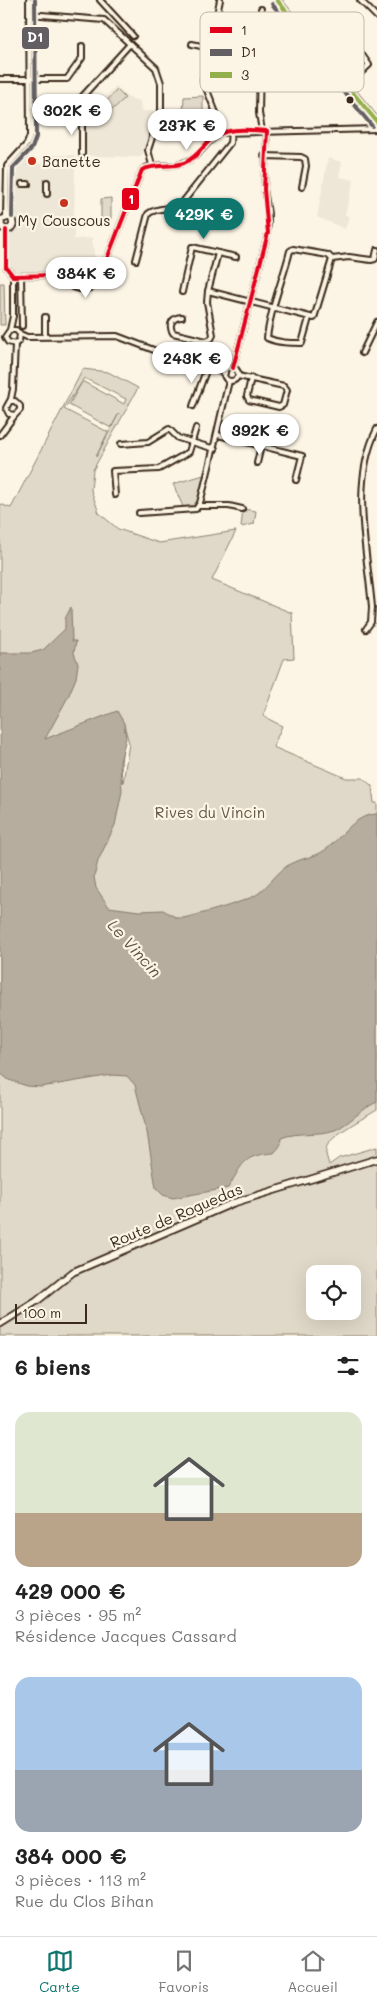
<!DOCTYPE html>
<html lang="fr">
<meta charset="utf-8">
<style>
:root{--surface:#fff;--page:#f6f6f6;--text:#222;--muted:#767676;--line:#e0e0e0;--accent:#0f766e}
body{margin:0;font-family:Mali,sans-serif;background:var(--page);color:var(--text);height:100vh;display:flex;flex-direction:column;font-size:19px;white-space:nowrap}
*{box-sizing:border-box;margin:0}
p{font-size:16px;color:var(--muted)}
.icon{flex:none;width:28px;height:28px;fill:none;stroke:currentColor;stroke-width:2;stroke-linecap:round;stroke-linejoin:round}
.map{position:relative;height:1336px;overflow:hidden}
.drawer{display:flex;flex-direction:column;background:var(--surface);flex:1}
.drawer>*{flex:none}
.controls{position:absolute;left:306px;top:1265px;display:grid;gap:10px}
.controls a{display:grid;place-items:center;width:55px;height:55px;border-radius:10px;background:var(--surface);box-shadow:0 5px 20px #0002;font-size:25px}
.scale{position:absolute;left:15px;bottom:12px;width:72px;box-sizing:border-box;padding-left:5px;border:2px solid #3b2a1e;border-top:0;font-size:14px;line-height:18px;white-space:nowrap;color:#3b2a1e;-webkit-text-stroke:4px #fcf5e5;paint-order:stroke}
.price{position:absolute;translate:-50% -42px;padding:0 11px;border-radius:18px;background:#fff;color:#222;font-size:16px;line-height:32px;filter:drop-shadow(0 1px 2px #0008)}
.price::after{content:'';position:absolute;left:50%;top:30px;width:15px;height:11px;margin-left:-8px;background:inherit;clip-path:polygon(0 0,100% 0,50% 100%)}
.price.current{background:var(--accent);color:#fff}
ul{padding:0;list-style:none}
li{display:grid;align-content:center;gap:10px;height:265px;padding:0 15px}
li span{display:grid;place-items:center;height:155px;border-radius:15px;color:#555}
li>.icon{margin-inline-start:auto}
span .icon{width:90px;height:90px;fill:#fffc;stroke-width:1}
li b{font-size:21px}
h2{display:flex;justify-content:space-between;align-items:center;height:60px;padding:0 15px;font-size:21px}
.menu{display:flex;justify-content:space-around;align-items:center;height:70px;border-top:1px solid var(--line);background:var(--surface);font-size:14px;color:var(--muted)}
.menu a{display:grid;justify-items:center;gap:2px}
.menu .current{color:var(--accent)}
.map>svg:first-child{display:block}
.built{fill:#eee6d6}
.green{fill:#e0d8c8;stroke:#8e8173;fill-rule:evenodd}
.water{fill:#b7ad9e;stroke:#85796b}
.lines{fill:none;stroke-linecap:round;stroke-linejoin:round}
.street-casing{stroke:#3b2a1e;stroke-width:8}
.secondary-casing{stroke:#3b2a1e;stroke-width:9}
.street{stroke:#fcf5e5;stroke-width:4}
.secondary{stroke:#fcf5e5;stroke-width:5.5}
.bus-1-casing{stroke:#fcf5e5;stroke-width:8}
.bus-2-casing{stroke:#fcf5e5;stroke-width:8}
.bus-3-casing{stroke:#fcf5e5;stroke-width:8}
.bus-1{stroke:#e2001a;stroke-width:4}
.bus-2{stroke:#635e62;stroke-width:4}
.bus-3{stroke:#93af4b;stroke-width:4}
.bus-dot{fill:#3b2a1e;stroke:#fcf5e5;stroke-width:2}
.poi-dot{fill:#c8321e;stroke:#fcf5e5;stroke-width:2}
.labels{text-anchor:middle;dominant-baseline:central;stroke-width:4.5;stroke-linejoin:round;paint-order:stroke}
.poi-label{font-size:15px;fill:#3b2a1e;stroke:#fcf5e5;text-anchor:start}
.park-label{font-size:15px;fill:#645648;stroke:#fcf5e5}
.street-label{font-size:15px;fill:#3b2a1e;stroke:#fcf5e5}
.water-label{font-size:16px;font-style:italic;fill:#605144;stroke:#fcf5e5}
.key{fill:#fcf5e5;stroke:#c2b8a9;stroke-width:1}
.key-label{font-size:14px;fill:#3b2a1e}
.line-badge{stroke:#fcf5e5;stroke-width:2}
.badge-label{font-size:14px;text-anchor:middle;font-weight:bold;fill:#fff}
</style>
<div class="map">
<svg width="377" height="1336" viewBox="0 0 377 1336">
<rect width="100%" height="100%" fill="#fcf5e5"/>
<filter id="ink" filterUnits="userSpaceOnUse"><feTurbulence type="fractalNoise" baseFrequency=".02" numOctaves="2"/><feDisplacementMap in="SourceGraphic" scale="10" xChannelSelector="R" yChannelSelector="G"/><feConvolveMatrix kernelMatrix="1 2 1 2 8 2 1 2 1" color-interpolation-filters="sRGB"/></filter>
<g filter="url(#ink)">
<g class="built">
<path d="M116,86L127,97L140,101L141,111H158L144,150L141,157L86,156L85,119Z"/>
<path d="M49,155H75L74,239L92,238L96,268L100,272H16L9,268V233L16,227L15,218L9,209V167L20,156L28,157L33,165L37,161L40,165Z"/>
<path d="M328,158L342,162L339,177L354,180L345,214L349,217L345,229L317,217Z"/>
</g>
<g class="green">
<path d="M117,90L125,98L111,111L104,104Z"/>
<path d="M203,96V129L182,128L184,97Z"/>
<path d="M111,198V219H101V199Z"/>
<path d="M0,283H4L5,325H0Z"/>
<path d="M83,369L108,372L138,388L93,470L91,490L99,513L118,529L159,543L236,531L212,580L292,613L294,658L284,659L263,716L282,726L273,747L346,778H363L372,786L374,803H377V882L279,957L102,915L0,705V504L11,508ZM84,378L126,399L124,404L82,381ZM82,382L69,405L111,428L119,413L96,457L108,432L64,409ZM124,725L129,743L123,783C118,761 125,746 124,725Z"/>
<path d="M204,475L197,506L184,509L173,484Z"/>
<path d="M243,509L256,511L254,524L241,527Z"/>
<path d="M0,954L377,956V1110C366,1117 328,1136 326,1149C325,1154 328,1160 329,1165L339,1158L377,1147V1336H0ZM315,1274H352V1311H315Z"/>
</g>
<path class="water" d="M71,607L72,641H76L74,653L78,664L76,678L68,697L45,739L117,711L124,723L126,738L120,762L122,791L115,825L98,861L94,877L96,888L109,907L139,911L163,910L177,918H183C198,915 249,901 259,893C270,884 277,872 290,864C301,858 314,858 325,850C343,837 353,815 377,814V1102C361,1109 349,1124 335,1130C317,1136 299,1131 281,1138L280,1146L274,1153C242,1155 243,1164 228,1188L173,1198L163,1195L156,1188L147,1132L135,1085L127,1076L112,1075L41,1087L27,1086L9,1080L0,1073V653H31L43,650L65,629V619Z"/>
<g class="lines">
<defs>
<g id="street">
<path d="M100,0L133,36"/>
<path d="M360,0L377,17"/>
<path d="M261,9L259,113L262,131"/>
<path d="M29,14L104,20L156,68L161,83V110L148,150L152,165"/>
<path d="M192,44L210,48"/>
<path d="M0,79H67L82,58V46"/>
<path d="M346,86L369,65L353,42"/>
<path d="M215,136L214,131L216,113L203,80L220,0"/>
<path d="M82,154V120L71,109L130,44"/>
<path d="M264,156L301,157L305,159L306,166L302,187"/>
<path d="M22,184H28"/>
<path d="M47,194V182"/>
<path d="M6,217L7,166L27,144L30,136L29,0"/>
<path d="M6,230V267L13,276V316L10,330L5,337L8,342L15,344L19,341L20,334L16,330H10"/>
<path d="M218,253L236,257"/>
<path d="M136,260L148,214C157,206 172,211 182,203L230,143L231,132"/>
<path d="M66,275L71,286C82,292 95,289 102,279L101,274"/>
<path d="M13,276L101,274L142,170C153,162 167,168 180,164C201,158 205,141 221,133L377,129"/>
<path d="M21,276L22,326"/>
<path d="M182,292L192,247L218,253L208,291"/>
<path d="M182,317C172,317 168,325 173,333L206,341L211,339L213,335L207,302L208,291L314,318L332,259L349,257L371,260L375,259L377,250"/>
<path d="M309,318L302,343C290,343 278,343 267,338C270,308 283,280 290,251L293,249L328,255L332,259"/>
<path d="M20,334L27,337L117,336L188,363L225,373"/>
<path d="M45,336V317"/>
<path d="M362,353L377,322"/>
<circle cx="231" cy="374" r="7"/>
<path d="M233,368L268,233V214L264,189L267,131"/>
<path d="M238,376L284,386L287,390L283,405L279,407L249,400L247,396L251,378"/>
<path d="M10,401H15L20,406V410L15,415L9,414L6,408L11,399L13,389L15,344"/>
<path d="M193,406L207,368"/>
<path d="M0,435L15,415"/>
<path d="M218,435L302,456L296,480"/>
<path d="M121,444L148,442L169,429L178,438L215,449"/>
<path d="M257,463L261,446"/>
<path d="M115,495L113,471L159,469L189,452L196,428"/>
<path d="M198,506H229L242,509"/>
<path d="M139,513L196,509L200,503C211,462 219,422 229,381"/>
<path d="M366,629L371,622L372,607C367,549 350,483 377,429"/>
</g>
<g id="secondary">
<path d="M277,0L377,122"/>
<path d="M0,220L9,217L12,219L13,225L10,229H4L1,226V220"/>
<path d="M0,1324L37,1301L73,1272L233,1203L377,1159"/>
</g>
</defs>
<use href="#street" class="street-casing"/>
<use href="#secondary" class="secondary-casing"/>
<use href="#street" class="street"/>
<use href="#secondary" class="secondary"/>
<defs>
<g id="bus-1">
<path d="M6,230V267L13,276"/>
<path d="M13,276L101,274L142,170C155,163 170,168 184,163C196,158 202,148 210,140C225,126 249,130 267,131"/>
<path d="M233,368L268,233L264,189L267,131"/>
</g>
<g id="bus-2">
<path d="M272,4L372,126"/>
<path d="M12,217L13,168L32,148L36,137L35,0"/>
</g>
<path id="bus-3" d="M277,0L377,122"/>
</defs>
<use href="#bus-1" class="bus-1-casing"/>
<use href="#bus-2" class="bus-2-casing"/>
<use href="#bus-3" class="bus-3-casing"/>
<use href="#bus-1" class="bus-1"/>
<use href="#bus-2" class="bus-2"/>
<use href="#bus-3" class="bus-3"/>
</g>
</g>
<circle class="bus-dot" cx="350" cy="100" r="4.5"/>
<g class="poi-dot">
<circle cx="32" cy="161" r="5"/>
<circle cx="64" cy="203" r="5"/>
</g>
<g class="labels">
<g class="poi-label">
<text x="42" y="161">Banette</text>
<text x="64" y="220" text-anchor="middle">My Couscous</text>
</g>
<g class="park-label">
<text x="210" y="812">Rives du Vincin</text>
</g>
<g class="street-label">
<text transform="translate(176 1215) rotate(-23)">Route de Roguedas</text>
</g>
<g class="water-label">
<text transform="translate(135 948) rotate(48)">Le Vincin</text>
</g>
</g>
<rect x="200" y="12" width="164" height="80" rx="8" class="key"/>
<rect x="210" y="27" width="22" height="6" fill="#e2001a"/>
<rect x="210" y="49" width="22" height="7" fill="#635e62"/>
<rect x="210" y="72" width="22" height="6" fill="#93af4b"/>
<g class="key-label">
<text x="241" y="35">1</text>
<text x="241" y="57">D1</text>
<text x="241" y="80">3</text>
</g>
<g class="line-badge">
<rect x="21" y="26" width="29" height="24" rx="5" fill="#635e62"/>
<rect x="121" y="187" width="19" height="24" rx="5" fill="#e2001a"/>
</g>
<g class="badge-label">
<text x="35" y="42">D1</text>
<text x="131" y="204">1</text>
</g>
</svg>
<div class="controls">
<a><svg class="icon" aria-label="locate" viewBox="0 0 24 24"><circle cx="12" cy="12" r="6"/><path d="M12 2v4M12 18v4M2 12h4M18 12h4"/></svg></a>
</div>
<div class="scale">100 m</div>
<b class="price" style="left:72px;top:136px">302K €</b>
<b class="price" style="left:187px;top:151px">237K €</b>
<b class="price current" style="left:204px;top:240px">429K €</b>
<b class="price" style="left:86px;top:299px">384K €</b>
<b class="price" style="left:192px;top:384px">243K €</b>
<b class="price" style="left:260px;top:456px">392K €</b>
</div>
<section class="drawer">
<h2>6 biens<svg class="icon" aria-label="filters" viewBox="0 0 24 24"><path d="M4 7h16M4 17h16"/><circle cx="9" cy="7" r="2"/><circle cx="15" cy="17" r="2"/></svg></h2>
<ul>
<li><span style="background:linear-gradient(#dfe7d0 65%,#b9a48a 0)"><svg class="icon" aria-label="home" viewBox="0 0 24 24"><path d="M3 11l9-7 9 7M6 9v11h12V9"/></svg></span><div><b>429 000 €</b><p>3 pièces · 95 m²</p><p>Résidence Jacques Cassard</p></div></li>
<li><span style="background:linear-gradient(#a9c7e8 60%,#9aa5b1 0)"><svg class="icon" aria-label="home" viewBox="0 0 24 24"><path d="M3 11l9-7 9 7M6 9v11h12V9"/></svg></span><div><b>384 000 €</b><p>3 pièces · 113 m²</p><p>Rue du Clos Bihan</p></div></li>
</ul>
</section>
<nav class="menu">
<a class="current"><svg class="icon" aria-label="map" viewBox="0 0 24 24"><path d="M3 6l6-2 6 2 6-2v14l-6 2-6-2-6 2zM9 4v14M15 6v14"/></svg>Carte</a>
<a><svg class="icon" aria-label="saved" viewBox="0 0 24 24"><path d="M7 4h10v16l-5-4-5 4z"/></svg>Favoris</a>
<a><svg class="icon" aria-label="home" viewBox="0 0 24 24"><path d="M3 11l9-7 9 7M6 9v11h12V9"/></svg>Accueil</a>
</nav>
